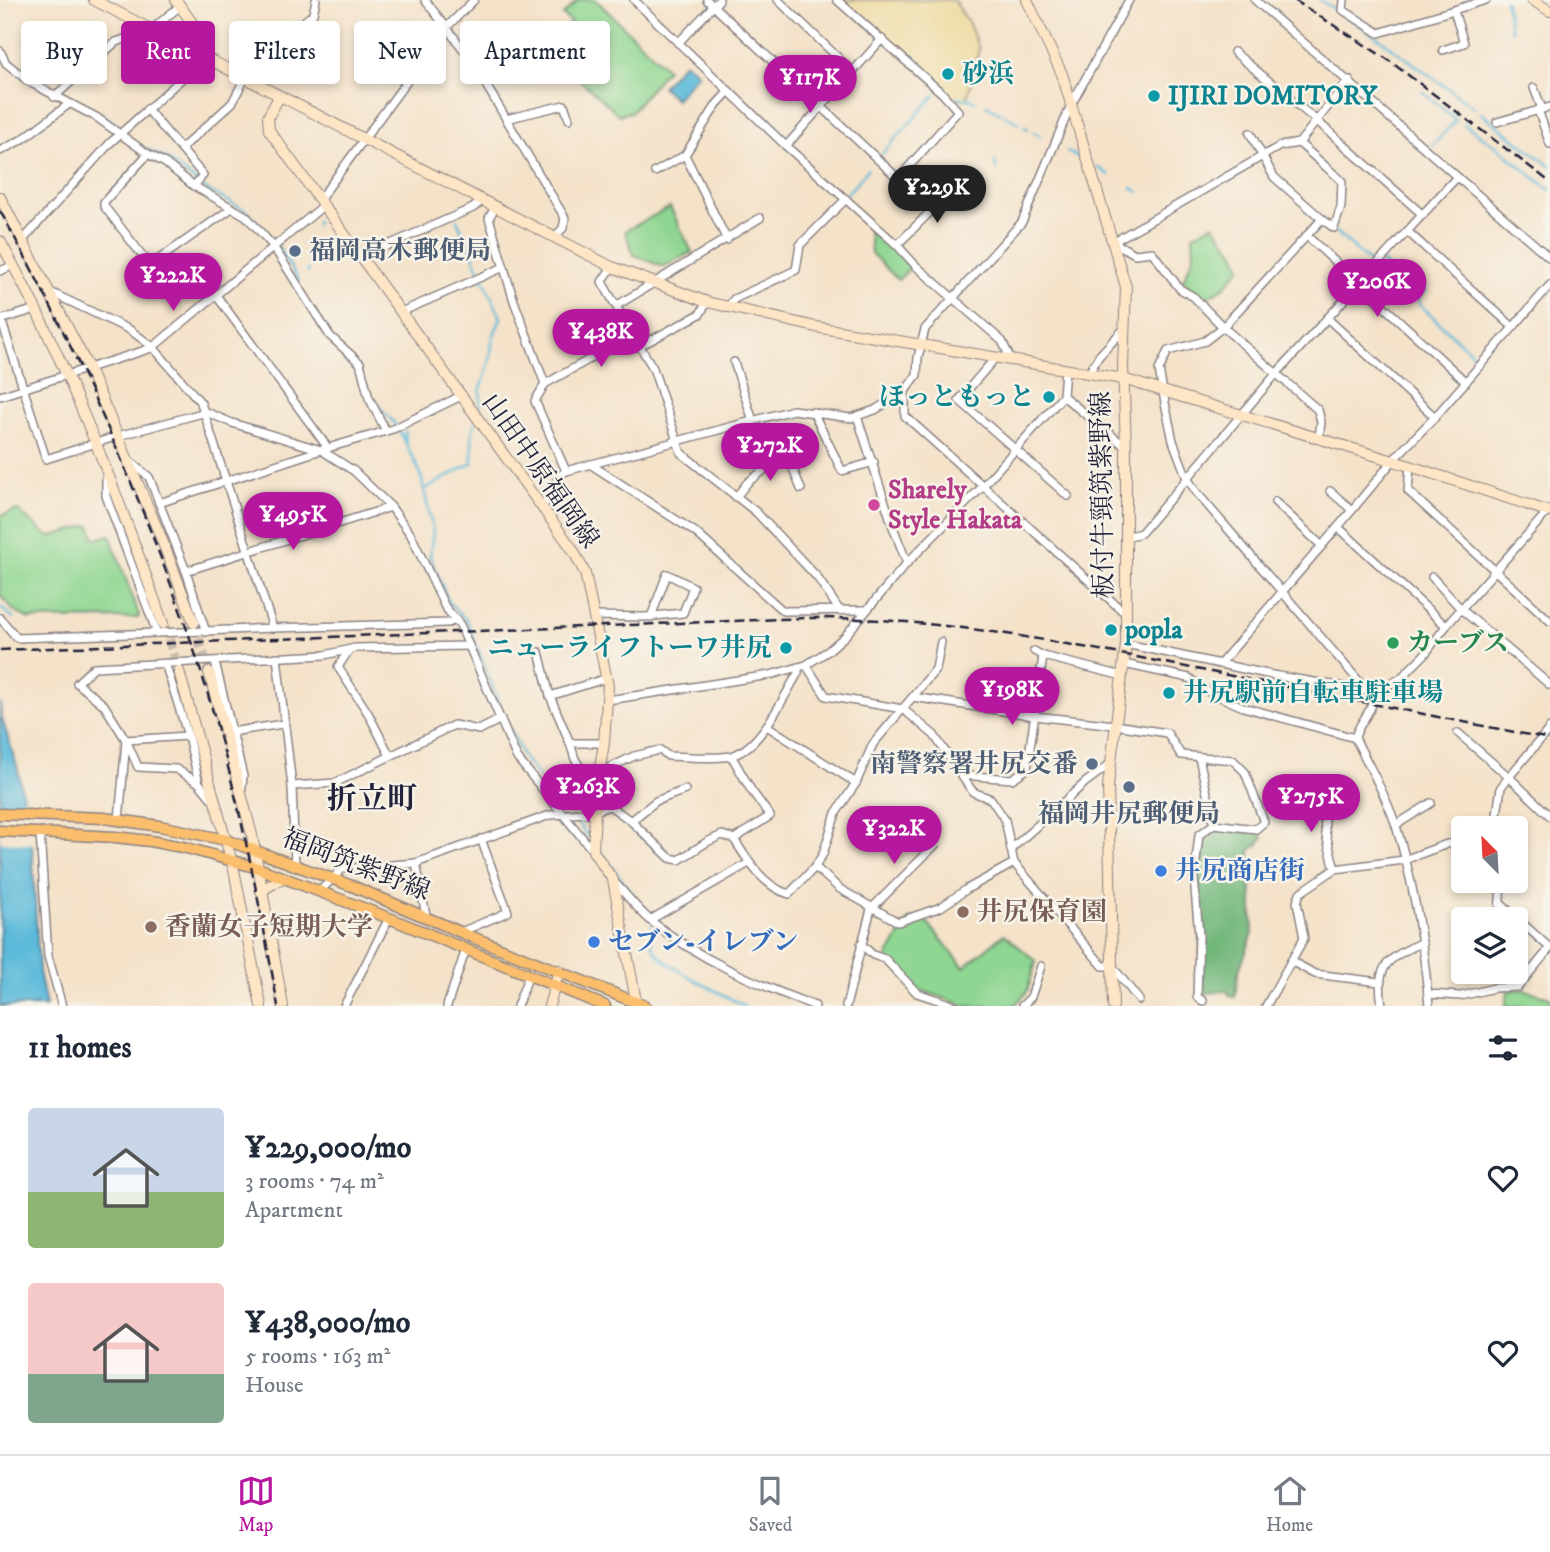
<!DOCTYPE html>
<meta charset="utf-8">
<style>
:root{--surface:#fff;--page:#f2f2f3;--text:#1f2937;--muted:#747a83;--line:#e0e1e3;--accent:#b5179e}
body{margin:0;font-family:"IM FELL DW Pica","Noto Serif JP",serif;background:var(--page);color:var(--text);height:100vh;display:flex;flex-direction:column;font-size:26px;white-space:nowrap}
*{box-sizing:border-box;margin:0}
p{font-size:23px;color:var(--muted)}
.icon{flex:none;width:38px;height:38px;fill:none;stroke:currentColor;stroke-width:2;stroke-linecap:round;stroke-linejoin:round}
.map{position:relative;height:1006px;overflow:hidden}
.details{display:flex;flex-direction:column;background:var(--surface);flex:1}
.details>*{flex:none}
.hud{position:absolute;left:21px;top:21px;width:700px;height:63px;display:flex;gap:14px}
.needle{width:46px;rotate:336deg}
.buttons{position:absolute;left:1451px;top:816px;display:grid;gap:14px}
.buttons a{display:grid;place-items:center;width:77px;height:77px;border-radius:7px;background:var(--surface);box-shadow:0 4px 10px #0003;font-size:35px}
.price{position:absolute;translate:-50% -60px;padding:0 16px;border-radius:24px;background:var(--accent);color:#fff;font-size:23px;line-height:46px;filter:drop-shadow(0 2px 4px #0008)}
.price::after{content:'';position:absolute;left:50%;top:42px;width:21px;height:16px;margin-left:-10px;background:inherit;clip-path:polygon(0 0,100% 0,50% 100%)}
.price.current{background:#222;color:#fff}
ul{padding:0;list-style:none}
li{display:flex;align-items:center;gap:21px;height:175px;padding:0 28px}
li span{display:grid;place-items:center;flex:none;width:196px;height:140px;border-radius:7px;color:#555}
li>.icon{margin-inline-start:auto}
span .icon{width:84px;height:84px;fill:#fffc;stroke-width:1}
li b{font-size:30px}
h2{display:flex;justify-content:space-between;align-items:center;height:84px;padding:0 28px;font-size:30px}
.pill{padding:0 24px;border-radius:7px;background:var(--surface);box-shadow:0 4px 10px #0003;font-size:24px;line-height:63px}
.pill.current{background:var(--accent);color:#fff}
.menu{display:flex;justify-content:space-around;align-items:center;height:98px;border-top:2px solid var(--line);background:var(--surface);font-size:19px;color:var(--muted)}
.menu a{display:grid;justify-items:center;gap:4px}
.menu .current{color:var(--accent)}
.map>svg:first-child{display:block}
.green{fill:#8ed691;stroke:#587c66;stroke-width:2}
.forest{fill:#72b77b;stroke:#4a6c5b;stroke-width:2}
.sand{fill:#eeda9e;stroke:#887e6c;stroke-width:2}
.water{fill:#5cbada;stroke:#3f6e8a;stroke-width:2}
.pier{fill:#f4e2c9}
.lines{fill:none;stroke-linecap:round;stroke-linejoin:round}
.stream{stroke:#5cbada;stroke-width:2.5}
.secondary-tunnel{stroke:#cabcad;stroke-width:10;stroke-dasharray:10 5;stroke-linecap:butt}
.street-casing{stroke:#8b8282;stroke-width:10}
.secondary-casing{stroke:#8b8282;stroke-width:12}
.primary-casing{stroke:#8b8282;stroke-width:13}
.street{stroke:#fff;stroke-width:7}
.secondary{stroke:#fde5c5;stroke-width:10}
.primary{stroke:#fabe6d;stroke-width:10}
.rail{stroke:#22223b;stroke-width:2.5;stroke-dasharray:10 5;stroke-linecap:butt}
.culture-dot{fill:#0f9aa8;stroke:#f7f3e8;stroke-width:2.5}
.service-dot{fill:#5c6f8a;stroke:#f7f3e8;stroke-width:2.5}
.hotel-dot{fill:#d1479c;stroke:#f7f3e8;stroke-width:2.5}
.leisure-dot{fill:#2e9e5b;stroke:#f7f3e8;stroke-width:2.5}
.shop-dot{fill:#3f7fe0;stroke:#f7f3e8;stroke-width:2.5}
.education-dot{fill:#8d6e63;stroke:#f7f3e8;stroke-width:2.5}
.labels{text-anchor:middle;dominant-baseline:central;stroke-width:5;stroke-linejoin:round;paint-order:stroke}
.culture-label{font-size:26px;font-weight:bold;fill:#0d838f;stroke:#f7f3e8;text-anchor:start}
.service-label{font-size:26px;font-weight:bold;fill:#4e5e75;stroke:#f7f3e8;text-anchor:start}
.street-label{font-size:26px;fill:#22223b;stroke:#f7f3e8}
.hotel-label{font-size:26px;font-weight:bold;fill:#b23c85;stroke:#f7f3e8;text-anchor:start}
.leisure-label{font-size:26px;font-weight:bold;fill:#27864d;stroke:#f7f3e8;text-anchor:start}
.shop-label{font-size:26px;font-weight:bold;fill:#366cbe;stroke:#f7f3e8;text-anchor:start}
.education-label{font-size:26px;font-weight:bold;fill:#785e54;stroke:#f7f3e8;text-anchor:start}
.quarter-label{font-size:30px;font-weight:bold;fill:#22223b;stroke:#f7f3e8}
</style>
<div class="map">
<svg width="1550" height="1006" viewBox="0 0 1550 1006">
<rect width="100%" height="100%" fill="#f7f3e8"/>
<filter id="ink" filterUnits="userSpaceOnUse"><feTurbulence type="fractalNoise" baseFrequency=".0143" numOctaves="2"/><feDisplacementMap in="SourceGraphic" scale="14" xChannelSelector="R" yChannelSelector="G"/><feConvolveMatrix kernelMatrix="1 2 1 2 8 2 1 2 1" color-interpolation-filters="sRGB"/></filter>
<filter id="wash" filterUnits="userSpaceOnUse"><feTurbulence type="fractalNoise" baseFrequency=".00686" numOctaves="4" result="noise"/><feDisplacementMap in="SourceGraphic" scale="28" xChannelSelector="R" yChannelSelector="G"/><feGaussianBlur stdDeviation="1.57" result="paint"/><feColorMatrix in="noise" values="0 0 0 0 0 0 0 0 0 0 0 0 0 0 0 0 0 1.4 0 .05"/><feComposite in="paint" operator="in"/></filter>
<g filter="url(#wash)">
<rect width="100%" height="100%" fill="#f4e2c9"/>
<g class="green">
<path d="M578,0H596L667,69L631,112L619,115L562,64L578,46L562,31L571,23L563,15Z"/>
<path d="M670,207L692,252L663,267L634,255L625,231Z"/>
<path d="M1213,224L1235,253L1241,267L1224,288L1203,299L1183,280L1194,256L1193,235Z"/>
<path d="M869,230L913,265L898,280L871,253Z"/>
<path d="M17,510L49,537L90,525L95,539L110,535L139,615L138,618L29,619L14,611L0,595V516Z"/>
<path d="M922,916L964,967L1004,934L1036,961L1027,992L1014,1006H966L917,989L887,957L908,920Z"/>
<path d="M1522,989L1550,997V1006H1505L1508,991Z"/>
</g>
<path class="forest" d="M1216,827L1260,832L1263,838L1258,845L1250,850L1253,933L1238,973L1235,997L1230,996L1227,991L1201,994L1199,990L1202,974L1198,869L1201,842L1206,834Z"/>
<path class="sand" d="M837,0H954L969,24L979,49L967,99H953Z"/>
<g class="water">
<path d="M684,62L698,73L676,99L662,87Z"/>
<path d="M0,702L1,716L17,766L32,844L39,971L46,1006H0Z"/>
</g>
<path class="pier" d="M0,803L28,804L35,844L0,842Z"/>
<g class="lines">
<g class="stream">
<path d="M1320,0L1377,37L1475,108"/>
<path d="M1505,0L1511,31"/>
<path d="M0,46L17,68L37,82"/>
<path d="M1422,91L1456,120L1432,146"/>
<path d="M952,100L960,97L975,101"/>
<path d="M77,104L102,114L122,130"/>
<path d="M986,105L1019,123"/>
<path d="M1481,113L1550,166"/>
<path d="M1464,124L1497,147L1550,190"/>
<path d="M1024,126L1028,129"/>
<path d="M1033,132L1041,136"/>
<path d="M147,149L165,158L207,190L247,211L275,242L299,281"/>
<path d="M1067,151L1082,159"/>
<path d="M882,154L935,95"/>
<path d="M995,161L996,169"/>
<path d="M1097,167L1109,175"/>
<path d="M1132,188L1139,192"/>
<path d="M846,195L868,169"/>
<path d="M457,220L501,318L493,337L490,360L480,392L481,404L478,413"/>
<path d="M316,225L317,221"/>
<path d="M1335,231L1371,264"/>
<path d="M1382,262C1386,266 1391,271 1396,273C1411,280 1416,273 1425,290L1418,300L1420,305L1478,359"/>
<path d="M308,272V270"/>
<path d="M373,400L397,426L420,472L433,530L430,557L449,603L467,621L504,716L523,757L555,799"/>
<path d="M405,431L406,442"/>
<path d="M424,490L472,463V433L476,420"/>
<path d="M0,607L13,618"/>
<path d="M571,816L590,838"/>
<path d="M596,846L647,913"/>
<path d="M652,925C652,932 650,941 653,947C659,965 725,995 745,1006"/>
</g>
</g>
</g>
<g filter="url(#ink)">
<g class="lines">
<g class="secondary-tunnel">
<path d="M194,624L209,672"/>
<path d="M164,625L179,671"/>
</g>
<defs>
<g id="street">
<path d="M425,0L470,58L565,218L563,228L555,237"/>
<path d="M634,0L786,146L897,245L916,266L1002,341L1011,360"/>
<path d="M707,0L932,210"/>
<path d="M778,0L853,72"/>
<path d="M837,0L943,94L958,111L898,179"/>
<path d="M1255,0L1550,258"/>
<path d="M1344,0L1343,10L1379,33L1486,0"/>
<path d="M678,43L719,0"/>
<path d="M1443,50L1464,43L1454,11"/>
<path d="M0,51L6,63L31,83L96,117L148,154L165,163L194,186L246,216L273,246L330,336L360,363L369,398L386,431"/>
<path d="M1234,52L1317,121L1423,215"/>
<path d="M1534,88L1542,109"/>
<path d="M54,97L116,42L151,30L180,6"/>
<path d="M147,109L203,175L194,186"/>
<path d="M1538,110L1550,144"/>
<path d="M506,119L564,105L569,119"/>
<path d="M1497,122L1550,107"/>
<path d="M1250,133L1274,177L1322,219"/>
<path d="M1299,143L1342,181L1341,207L1334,228L1322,219L1223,327L1205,341L1168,351L1159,370L1165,403L1173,441L1187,478L1197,493L1363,686L1374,692C1375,711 1359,720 1355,738C1369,766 1386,795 1396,826C1414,883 1424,947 1429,1006"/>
<path d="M786,146L882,39"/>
<path d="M181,149L232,103L245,78L260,58L313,14L316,0"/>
<path d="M0,151L23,139L69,104"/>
<path d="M148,154L104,202V206L148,263L152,264L232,208"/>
<path d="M685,155L727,240"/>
<path d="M655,172L685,155L717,104L729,91"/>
<path d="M320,199L446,28L474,0"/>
<path d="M496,206L489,218L514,301L545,384L535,401L566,471L559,476L542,509"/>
<path d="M1408,232L1513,327"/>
<path d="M1307,236L1466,382"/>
<path d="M23,240L110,143L206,57"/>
<path d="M897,245L957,185"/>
<path d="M361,257L473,208L483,200"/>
<path d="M612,267L602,282L633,335"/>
<path d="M0,271L14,265"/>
<path d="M50,292L130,330L153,347L201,403L273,628L448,623L456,620"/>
<path d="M216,295L328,448"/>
<path d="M616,306L760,218"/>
<path d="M727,308L734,299L796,270L800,245L846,199"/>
<path d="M401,312L504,267"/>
<path d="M1327,318L1435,417"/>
<path d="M1,319L46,459L118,436L206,412L232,423L321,450L354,471L391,507L411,535L445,607L460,625L517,758L593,851"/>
<path d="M0,320L36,309"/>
<path d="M640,346L700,314L707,302"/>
<path d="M996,357L959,400L1068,496"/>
<path d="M734,362L753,421"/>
<path d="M1089,373L1099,356L1124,329"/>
<path d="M545,384L633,335L653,368L681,453L756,512L817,577L840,611"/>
<path d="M905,391V416L1126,614"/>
<path d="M0,396L152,348L323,206"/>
<path d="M1063,396L1126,447"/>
<path d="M813,412L842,471L874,462"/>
<path d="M857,416L893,527L907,563"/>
<path d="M1319,438L1321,422L1318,410L1223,327L1194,297L1180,289L1152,252L1135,254L1113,242L1280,146L1299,143L1349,80"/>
<path d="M130,461L149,477L186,571L206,632"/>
<path d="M590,464L695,532L783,611L866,610"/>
<path d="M1410,466L1408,491L1550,621"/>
<path d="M566,471L793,410L851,418L875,410L905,391L917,375L918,357L925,329L1022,222L1071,105L1129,0"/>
<path d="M1330,491L1352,510"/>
<path d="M736,497L748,482L787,453L801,489"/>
<path d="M1275,502L1322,546"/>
<path d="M159,503L321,450L393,429L461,396"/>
<path d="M1338,527L1446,626"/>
<path d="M1125,537L1141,533L1276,374L1457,177"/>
<path d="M186,571L391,507"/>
<path d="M1432,577L1461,609L1550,685"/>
<path d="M593,616L645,617L683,613L693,587L667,574L651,617"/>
<path d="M0,618L17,638L157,633L106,496V474"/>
<path d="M157,633L273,628"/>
<path d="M1126,644L1272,675L1374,692L1400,679L1425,654L1446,626L1550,509"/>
<path d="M349,650L338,667L368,713L390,756"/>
<path d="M1034,651L1043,656L1123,676"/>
<path d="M539,652L550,696L570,743H604"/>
<path d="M277,657L292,786L295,864"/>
<path d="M215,662L243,776L242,787"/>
<path d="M165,663L188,736L199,783L212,799"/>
<path d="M1124,664L1189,678L1209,692L1243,707L1355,738"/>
<path d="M1220,664L1338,527L1396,457L1435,417L1550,285"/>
<path d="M806,665L826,696L903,709L934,735L961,775L1012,779L1027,769L1043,656"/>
<path d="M550,696L607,678"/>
<path d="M913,697L1035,716L1115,725L1167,733L1181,755L1233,760L1245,772L1264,822L1256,829L1214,824"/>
<path d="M608,700L770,675L806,665L828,651L845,636L907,563L982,487L1063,396L1065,369"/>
<path d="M767,726L856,783"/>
<path d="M1550,728L1509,777L1550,816"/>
<path d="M231,732L283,724"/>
<path d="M1458,733L1509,777L1501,787L1495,828"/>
<path d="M188,736L126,740L104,705L77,683L94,667L325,655L355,648L469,646"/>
<path d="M126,740L138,767L176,769L199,783"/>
<path d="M570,743L575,759L599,798"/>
<path d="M732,757L751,790L770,816L734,839"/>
<path d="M1199,758L1214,824L1199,835L1194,878L1199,935L1197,997L1203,1001"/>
<path d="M1110,764L1086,782L1011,849L1014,863L1103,966H1112L1139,1000"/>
<path d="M599,773L634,756L660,750L668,756C684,756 721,760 734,755C762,745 783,698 798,673V667"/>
<path d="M961,775L973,792L991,799L1005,820L1011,849"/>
<path d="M292,786L335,783L454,725L479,730L501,719"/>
<path d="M1323,793L1325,831L1335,869"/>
<path d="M119,820L126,741"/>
<path d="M631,821L656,801L685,790"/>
<path d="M1396,825L1431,803"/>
<path d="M40,833L48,956L62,1006"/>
<path d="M416,863L426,916"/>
<path d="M815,867L840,889L898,922L941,907L967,889L1014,863"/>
<path d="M613,881C626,894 637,909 651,921C700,960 757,984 815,1006"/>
<path d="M320,891L342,869L416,863L550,815L588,813L610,806L631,821L670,858L679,860L707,842L722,835L734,839C747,860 764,887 789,894L815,867L823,854L836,813L856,783L873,744L936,669L941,642"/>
<path d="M1499,919L1501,880"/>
<path d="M650,920L749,863"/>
<path d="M461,932L508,912L481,839"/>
<path d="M861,944L873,955L885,959L917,993L956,1006"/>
<path d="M1291,961L1315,974L1379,982"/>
<path d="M1428,994L1461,996L1494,988L1518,987L1550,948L1500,903"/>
<path d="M344,1006L389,918"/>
<path d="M447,1006L466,949"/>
<path d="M517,1006L529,975"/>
<path d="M846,1006L871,909L936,844"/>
<path d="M1022,1006L1031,997L1041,966"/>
<path d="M1266,1006L1304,938L1297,902L1300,893L1335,869L1404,860L1447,844L1463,843"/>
<path d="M1382,1006C1376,964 1386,960 1422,942"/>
</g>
<g id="secondary">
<path d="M94,0L612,267L707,302L816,327L1123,379L1410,466L1550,512"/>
<path d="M176,0L195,27L191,50"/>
<path d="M1027,0L1062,74L1126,287L1123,366L1126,447V644L1108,786L1113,1006"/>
<path d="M1532,0L1550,11"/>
<path d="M279,97L268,117L269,130L573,550L585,573L608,686L604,743L599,773L600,800L595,811L593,851L613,880L637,1006"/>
<path d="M0,197L89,369L160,535L194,623"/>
<path d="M0,241C68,363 117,492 163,624"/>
<path d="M179,671L234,870L261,1006"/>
<path d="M209,672L252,835L283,1006"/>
<path d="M261,891L284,877"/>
<path d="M549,1006L559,970"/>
</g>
<g id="primary">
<path d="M0,814L104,818L160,826L226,840L352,886L472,937L645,1006"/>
<path d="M0,831L115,837L150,841L187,848L258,868L389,918L605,1006"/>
</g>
</defs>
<use href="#street" class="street-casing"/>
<use href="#secondary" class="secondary-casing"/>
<use href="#primary" class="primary-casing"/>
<use href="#street" class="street"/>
<use href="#secondary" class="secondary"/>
<use href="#primary" class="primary"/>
<g class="rail">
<path d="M1294,0L1387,59L1550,182"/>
<path d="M0,211C73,341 134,480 184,621C228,745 255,877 278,1006"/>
<path d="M0,650L807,618C938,617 1067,643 1196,669C1314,692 1432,716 1550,739"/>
</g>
</g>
</g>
<g class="culture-dot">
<circle cx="948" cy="74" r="7"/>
<circle cx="1154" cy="96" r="7"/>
<circle cx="1049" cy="397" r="7"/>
<circle cx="1111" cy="630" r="7"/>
<circle cx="786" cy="648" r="7"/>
<circle cx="1169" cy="693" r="7"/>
</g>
<g class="service-dot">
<circle cx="295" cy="251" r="7"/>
<circle cx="1092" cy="764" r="7"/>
<circle cx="1129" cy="787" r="7"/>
</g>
<circle class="hotel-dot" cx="874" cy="505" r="7"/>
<circle class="leisure-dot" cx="1393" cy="643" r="7"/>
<g class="shop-dot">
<circle cx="1161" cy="871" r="7"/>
<circle cx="594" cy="942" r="7"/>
</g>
<g class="education-dot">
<circle cx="963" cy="912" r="7"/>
<circle cx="151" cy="927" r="7"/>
</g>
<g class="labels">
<g class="culture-label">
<text x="962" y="74">砂浜</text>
<text x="1168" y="96">IJIRI DOMITORY</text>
<text x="1035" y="397" text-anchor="end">ほっともっと</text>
<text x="1125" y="630">popla</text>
<text x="772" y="648" text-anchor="end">ニューライフトーワ井尻</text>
<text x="1183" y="693">井尻駅前自転車駐車場</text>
</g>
<g class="service-label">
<text x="309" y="251">福岡高木郵便局</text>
<text x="1078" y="764" text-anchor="end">南警察署井尻交番</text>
<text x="1129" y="814" text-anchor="middle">福岡井尻郵便局</text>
</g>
<g class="street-label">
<text transform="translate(540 471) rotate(55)">山田中原福岡線</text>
<text transform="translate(1103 495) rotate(-91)">板付牛頸筑紫野線</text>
<text transform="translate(356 865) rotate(21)">福岡筑紫野線</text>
</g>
<g class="hotel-label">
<text x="888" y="490">Sharely<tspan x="888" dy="30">Style Hakata</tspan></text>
</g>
<g class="leisure-label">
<text x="1407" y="643">カーブス</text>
</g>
<g class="shop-label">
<text x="1175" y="871">井尻商店街</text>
<text x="608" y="942">セブン-イレブン</text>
</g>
<g class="education-label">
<text x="977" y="912">井尻保育園</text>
<text x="165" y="927">香蘭女子短期大学</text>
</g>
<g class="quarter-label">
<text x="372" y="799">折立町</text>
</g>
</g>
</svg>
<div class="buttons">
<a><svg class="needle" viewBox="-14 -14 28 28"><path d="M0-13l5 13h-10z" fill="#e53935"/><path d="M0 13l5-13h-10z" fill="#747a83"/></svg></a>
<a><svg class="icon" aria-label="layers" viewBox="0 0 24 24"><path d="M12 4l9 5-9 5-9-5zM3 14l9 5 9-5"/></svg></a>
</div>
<b class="price" style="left:810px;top:115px">¥117K</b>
<b class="price current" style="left:937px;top:225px">¥229K</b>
<b class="price" style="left:173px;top:313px">¥222K</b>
<b class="price" style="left:1377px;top:319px">¥206K</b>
<b class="price" style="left:601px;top:369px">¥438K</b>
<b class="price" style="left:770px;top:483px">¥272K</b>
<b class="price" style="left:293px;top:552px">¥495K</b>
<b class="price" style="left:1012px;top:727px">¥198K</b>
<b class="price" style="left:588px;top:824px">¥263K</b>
<b class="price" style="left:1311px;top:834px">¥275K</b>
<b class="price" style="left:894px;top:866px">¥322K</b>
<div class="hud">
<a class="pill">Buy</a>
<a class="pill current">Rent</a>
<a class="pill">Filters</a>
<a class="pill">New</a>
<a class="pill">Apartment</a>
</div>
</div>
<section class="details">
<h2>11 homes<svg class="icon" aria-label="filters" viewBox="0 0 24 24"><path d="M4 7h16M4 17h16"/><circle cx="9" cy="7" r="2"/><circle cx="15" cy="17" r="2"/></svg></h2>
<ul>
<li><span style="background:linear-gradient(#c9d6e8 60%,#8fb573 0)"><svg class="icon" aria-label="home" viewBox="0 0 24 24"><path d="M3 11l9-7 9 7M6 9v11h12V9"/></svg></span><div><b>¥229,000/mo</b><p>3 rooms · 74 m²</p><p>Apartment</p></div><svg class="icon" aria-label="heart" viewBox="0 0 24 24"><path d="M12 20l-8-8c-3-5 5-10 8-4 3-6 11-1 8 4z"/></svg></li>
<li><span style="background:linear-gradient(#f6c9c9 65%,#7fa58c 0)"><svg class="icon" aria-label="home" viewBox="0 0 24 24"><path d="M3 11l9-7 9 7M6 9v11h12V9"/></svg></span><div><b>¥438,000/mo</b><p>5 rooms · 163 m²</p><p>House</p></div><svg class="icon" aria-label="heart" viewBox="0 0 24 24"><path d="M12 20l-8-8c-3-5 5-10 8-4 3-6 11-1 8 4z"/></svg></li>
</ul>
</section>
<nav class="menu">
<a class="current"><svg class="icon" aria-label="map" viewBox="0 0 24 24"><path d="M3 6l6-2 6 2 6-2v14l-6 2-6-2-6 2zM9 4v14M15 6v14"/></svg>Map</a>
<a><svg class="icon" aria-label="saved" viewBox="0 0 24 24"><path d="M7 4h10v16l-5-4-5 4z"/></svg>Saved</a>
<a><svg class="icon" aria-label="home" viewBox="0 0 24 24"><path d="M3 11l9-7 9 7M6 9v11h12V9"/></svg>Home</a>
</nav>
